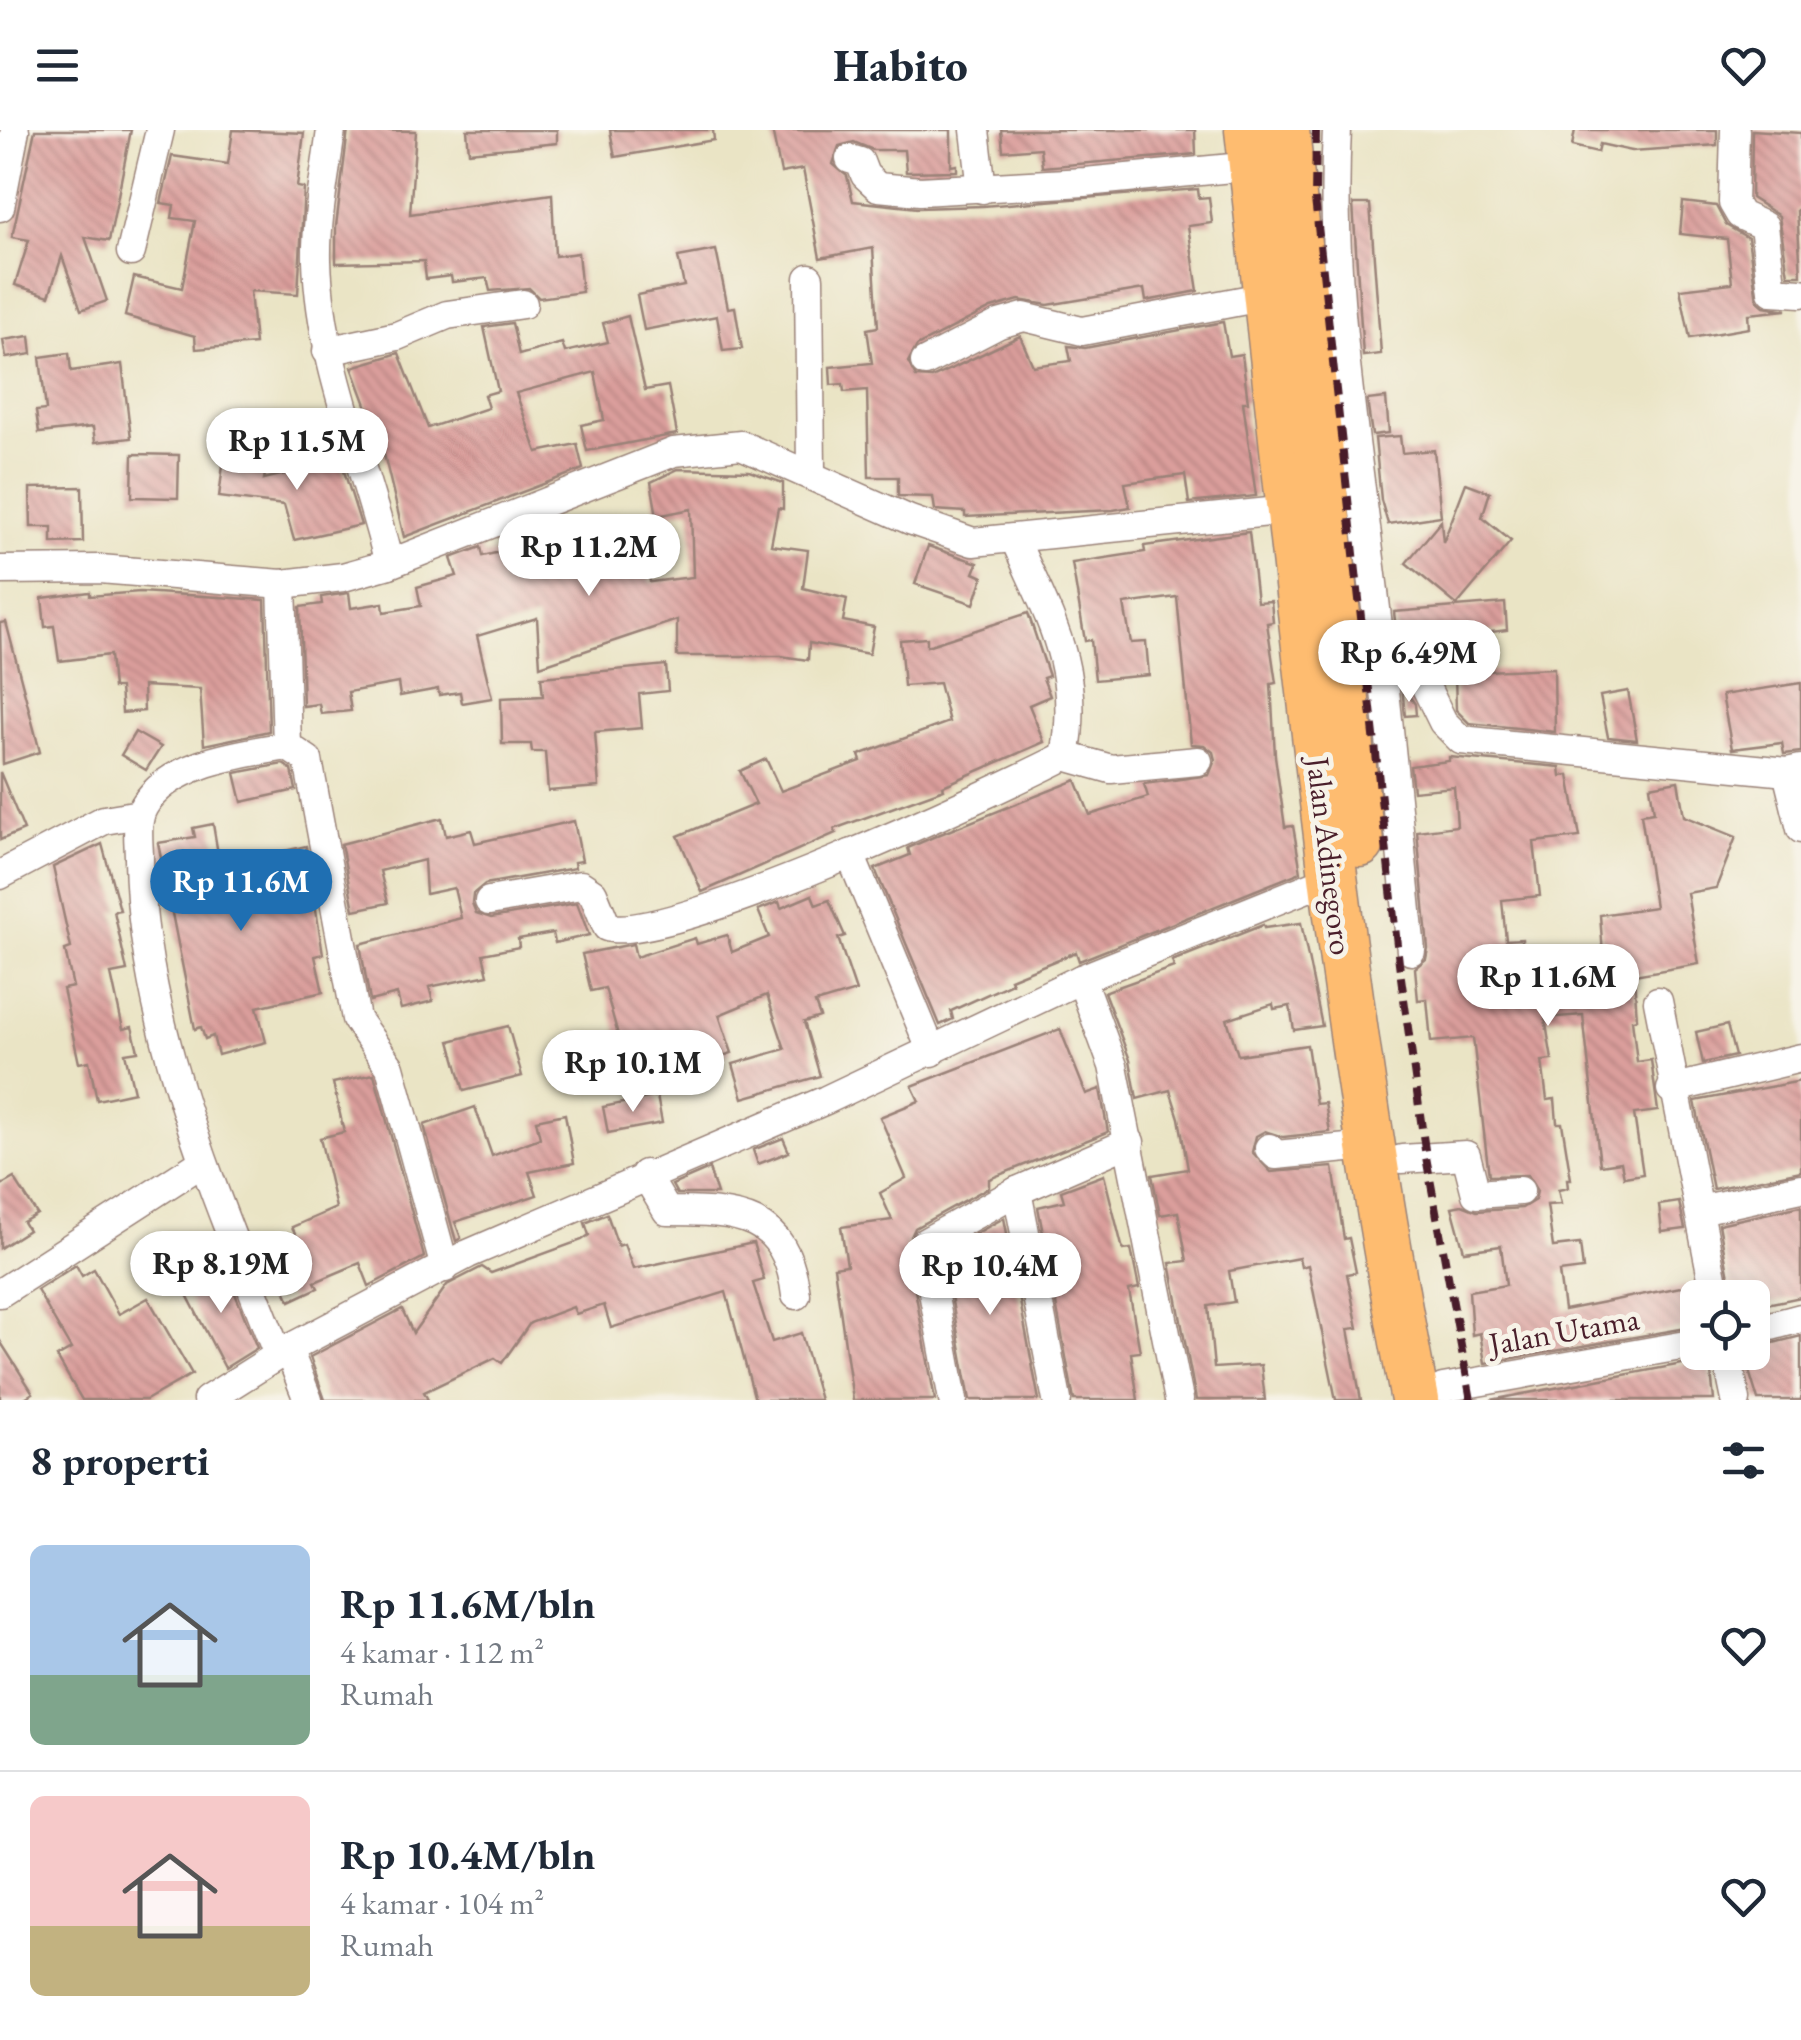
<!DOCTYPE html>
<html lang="id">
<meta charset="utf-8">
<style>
:root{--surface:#fff;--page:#f2f2f3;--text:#1f2937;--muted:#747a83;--line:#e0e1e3;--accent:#1f6fb2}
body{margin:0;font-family:"EB Garamond",serif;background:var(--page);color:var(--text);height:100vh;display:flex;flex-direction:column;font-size:38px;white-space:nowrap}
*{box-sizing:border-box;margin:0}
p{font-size:32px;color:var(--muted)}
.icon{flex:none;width:55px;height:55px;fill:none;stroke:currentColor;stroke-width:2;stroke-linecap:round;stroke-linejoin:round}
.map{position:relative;height:1270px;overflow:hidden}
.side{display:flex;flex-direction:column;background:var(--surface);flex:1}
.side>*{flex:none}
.fabs{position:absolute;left:1680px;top:1150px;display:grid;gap:20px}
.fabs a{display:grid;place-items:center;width:90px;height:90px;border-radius:15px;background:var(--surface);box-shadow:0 5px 25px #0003;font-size:50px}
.price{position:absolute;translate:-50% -85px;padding:0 22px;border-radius:35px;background:#fff;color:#222;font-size:32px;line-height:65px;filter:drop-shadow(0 2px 5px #0008)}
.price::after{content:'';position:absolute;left:50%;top:60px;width:30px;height:22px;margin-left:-15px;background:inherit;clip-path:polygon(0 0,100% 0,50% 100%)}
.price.active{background:var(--accent);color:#fff}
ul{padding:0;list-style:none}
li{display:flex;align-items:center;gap:30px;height:250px;padding:0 30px}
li+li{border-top:2px solid var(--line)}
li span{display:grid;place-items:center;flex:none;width:280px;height:200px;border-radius:15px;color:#555}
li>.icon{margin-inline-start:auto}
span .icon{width:120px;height:120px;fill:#fffc;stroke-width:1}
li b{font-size:42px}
h2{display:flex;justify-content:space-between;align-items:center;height:120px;padding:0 30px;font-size:42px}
header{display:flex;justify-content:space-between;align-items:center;height:130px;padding:0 30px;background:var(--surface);font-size:45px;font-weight:800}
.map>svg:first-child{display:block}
.building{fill:url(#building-back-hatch)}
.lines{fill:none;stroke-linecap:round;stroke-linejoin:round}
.street-casing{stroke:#9a8278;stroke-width:31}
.highway-casing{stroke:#9a8278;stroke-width:51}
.street{stroke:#fff;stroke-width:28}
.highway{stroke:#febc70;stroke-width:48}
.rail{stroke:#4a1f2b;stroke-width:8;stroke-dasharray:15 8;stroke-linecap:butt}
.labels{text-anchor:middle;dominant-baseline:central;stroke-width:10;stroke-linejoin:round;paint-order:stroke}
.street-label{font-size:32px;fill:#4a1f2b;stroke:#f7f3e8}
</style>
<header><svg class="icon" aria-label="menu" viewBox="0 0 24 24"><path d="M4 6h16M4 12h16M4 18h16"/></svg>Habito<svg class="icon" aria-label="heart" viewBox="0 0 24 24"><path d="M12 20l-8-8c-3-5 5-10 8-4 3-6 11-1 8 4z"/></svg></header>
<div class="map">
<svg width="1801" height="1270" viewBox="0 0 1801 1270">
<defs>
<pattern id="building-back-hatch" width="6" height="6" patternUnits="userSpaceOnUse" patternTransform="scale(2.5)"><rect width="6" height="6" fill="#db9f9c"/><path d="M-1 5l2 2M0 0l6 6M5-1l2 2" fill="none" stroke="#b4817f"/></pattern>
</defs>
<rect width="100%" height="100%" fill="#f7f3e8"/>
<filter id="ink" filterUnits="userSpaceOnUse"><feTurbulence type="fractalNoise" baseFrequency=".01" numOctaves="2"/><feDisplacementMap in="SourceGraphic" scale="20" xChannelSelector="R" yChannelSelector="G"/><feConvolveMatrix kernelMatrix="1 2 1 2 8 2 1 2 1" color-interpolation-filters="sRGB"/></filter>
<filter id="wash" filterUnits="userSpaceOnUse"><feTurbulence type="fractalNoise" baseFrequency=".0048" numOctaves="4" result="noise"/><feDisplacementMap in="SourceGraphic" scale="40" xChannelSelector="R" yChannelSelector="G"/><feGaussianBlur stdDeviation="2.25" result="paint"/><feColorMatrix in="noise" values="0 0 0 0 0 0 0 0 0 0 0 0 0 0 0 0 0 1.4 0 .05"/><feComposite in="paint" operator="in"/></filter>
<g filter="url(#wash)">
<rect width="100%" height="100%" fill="#eae4c5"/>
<g id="blocks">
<g class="building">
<path d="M35,0H131L109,111L85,107L107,171L81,180L62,126L49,166L15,155L29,110L12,107Z"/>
<path d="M233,0L304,3L297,57L304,58L298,164L250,161L255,214L196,219L195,206L125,186L134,147L182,158L195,91L172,88L174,75L161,73L172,26L228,34Z"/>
<path d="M348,0L416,1L410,84L552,64L555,126L578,123L582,162L539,168L529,158L490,161L487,148L452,152L451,146L426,149L424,131L336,133V96Z"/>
<path d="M467,0H557V13L469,22Z"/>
<path d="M610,0H713L714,10L615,27Z"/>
<path d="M772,0H951V36L957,35V41L906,42L904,20H873L854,12L839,16L833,34L847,46L853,71L918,78L983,76L1198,59L1199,68L1209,67L1212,93L1188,96L1198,161L1146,171L1144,159L1048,175L1019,170L991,178L917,216L908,232L916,247L932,248L1020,206L1033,236L1071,231L1068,216L1085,218L1223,192L1229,226L1242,224L1248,272H1243L1256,366L1189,373L1185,345L1125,353L1130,377L1113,380L965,387V382L935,380L933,367L898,366V347H869L867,260L844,262L843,254L831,255L830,237L872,233L867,199L878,197L873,118L820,128L803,39L781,43Z"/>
<path d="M1001,0H1195L1196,24L1042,37L1040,18L1003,21Z"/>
<path d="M1575,0H1717V15L1632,21L1600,14L1598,22L1572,16Z"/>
<path d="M1752,0L1801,3V80H1797L1801,145H1788L1779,86L1751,68Z"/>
<path d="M1683,72L1716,76L1726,95L1748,108L1757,170L1764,176L1787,180L1748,184L1749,198L1690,208L1680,159L1732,153L1727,109L1680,104Z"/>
<path d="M1353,74H1370L1381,224L1363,226Z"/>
<path d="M716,120L728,178L735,177L742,219L723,221L717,186L644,200L637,165L684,156L678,127Z"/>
<path d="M628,186L645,260L668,256L677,304L587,321L581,295L604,290L595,242L516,263L537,322L577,314L583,339L404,407L383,320L352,237L399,223L428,298L488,278L484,265L498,261L484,197L512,193L519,225L562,213L565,222L608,212L603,193Z"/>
<path d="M30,206L32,224L6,228L3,210Z"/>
<path d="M69,223L71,241L122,234L131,308L95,312L93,297L39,303L36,281L46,280L40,227Z"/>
<path d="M1386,268L1389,303L1372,305L1367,270Z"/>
<path d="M1400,306L1402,323L1434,320L1441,386L1388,394L1381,370L1375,308Z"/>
<path d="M338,322L361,395L294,410L284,375L219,367L224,327L267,333L264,349L309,338L306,330Z"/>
<path d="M133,324L179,325L178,368L132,367Z"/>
<path d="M678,339L749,341L783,353V379L778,378L771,415L808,420L803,458L847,469L843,491L874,497L869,524L809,513L808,530L781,526H677V490L540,536L537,488L477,506L492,568L462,573L460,562L439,565L438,559L400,566L398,553L348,562L351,581L321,584L319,574L303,576L300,477L322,474L321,467L349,463L351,478L383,473L384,482L421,476L417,457L457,446L451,428L481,417L483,426L554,409L552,402L592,389L638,384L650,452L693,447L691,379L657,386L651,352Z"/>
<path d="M1466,353L1490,362L1482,387L1511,411L1457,475L1406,433L1441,391L1443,413Z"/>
<path d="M82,357L83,412L52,413V397H31L30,358Z"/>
<path d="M1249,402L1257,472L1271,471L1273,492L1267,493L1276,553L1271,554L1275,626L1285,697L1293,696L1301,742L1079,831L1076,822L1010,849L1012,853L951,881L953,889L940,895L875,739L910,725L908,718L938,705L1076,650L1090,685L1148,667L1144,654L1209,645L1215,630L1213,622L1204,615L1191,614L1177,467L1124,474L1131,513L1146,512L1149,545L1095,550L1091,510L1085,511L1072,433L1145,422L1144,416Z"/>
<path d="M928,416L978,433L974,443L983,447L974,474L915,454Z"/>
<path d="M90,462V466L140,462L265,470L269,601L204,615L200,559L143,556L144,581L122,583L120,558H113L110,525L59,531L54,496L45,497L42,468Z"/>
<path d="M1505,473L1507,500L1483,503L1487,541L1554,538L1555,602L1469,593L1456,580L1455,543L1439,545L1430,529L1398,517L1394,482Z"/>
<path d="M1028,483L1049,546L1043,548L1050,566L1029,575L1044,612L943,656L944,659L834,699L836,703L702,762L678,706L756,674L740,641L766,629L781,661L861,631L859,625L949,592L939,553L904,556L900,510L927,508V516Z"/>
<path d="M6,492L40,622L3,634L0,493Z"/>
<path d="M666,535L668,561L639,564L642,598L595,602L599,657L548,661L545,622H532L531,614H502L501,568L543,566L541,547Z"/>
<path d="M1801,553V622L1784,624L1782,613L1732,619L1722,565Z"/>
<path d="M1402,556L1415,574L1416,585L1405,586Z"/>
<path d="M1628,561L1637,610L1608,607L1600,566Z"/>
<path d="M135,602L161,617L146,640L121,625Z"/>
<path d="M1449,627L1560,637L1561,646L1569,645L1580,707L1534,712L1540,766L1502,770L1506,810L1522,809L1523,830L1546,828L1550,861L1606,862L1600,785L1655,777L1641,684L1654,682L1650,656L1678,651L1684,686L1736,707L1716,758L1687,763L1699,834L1634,845L1637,889L1632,890L1637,932L1651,930L1658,981L1634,984L1643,1044L1624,1047L1621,1032L1600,1035L1583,885L1545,888L1552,930L1542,931L1547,970L1555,969L1557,993H1562L1571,1049H1567L1568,1058L1558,1060L1561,1074L1547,1075L1553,1117L1580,1114L1583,1139L1559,1142L1564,1180L1696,1154L1698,1196L1485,1233L1480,1203L1472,1205L1469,1161L1506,1155L1501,1116L1464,1121L1452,1077L1462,1075L1477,1081L1522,1078L1535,1070L1537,1061L1527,1045L1489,1046L1473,908L1431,912L1427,869L1418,870L1415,838L1426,829L1428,819L1417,701L1457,696L1454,657L1413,661L1410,636L1449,631Z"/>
<path d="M283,634L292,640L296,660L242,672L235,643Z"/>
<path d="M0,642L24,700L0,710Z"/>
<path d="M442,688L446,706L471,700L475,713L574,691L582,731L574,732L575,738L485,754L473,764L472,773L476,783L491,788L577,773L589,805L555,813L553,803L518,809L519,817L483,824L488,845L429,857L433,871L401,879L397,864L370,871L360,814L461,788L454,758L426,764L424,730L380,741L388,773L354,780L341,714Z"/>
<path d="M213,694L220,736L306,716L323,824L315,826L323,862L257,877L266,912L218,925L213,906L205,909L201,897L195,899L158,713L195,707L193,698Z"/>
<path d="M102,714L120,780L114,781L127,841L111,844L123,899L132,897L138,921L125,923L134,962L97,970L89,931L79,933L63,859L73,857L65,820L71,818L53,737Z"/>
<path d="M812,765L816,775L829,770L845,806L838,808L856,861L815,873L820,887L804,892L820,946L743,968L733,934L785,919L767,865L719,885L732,923L707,931L699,906L656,919L658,930L627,937L605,858L591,861L582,824L633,814L636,827L695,808L697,814L727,805L732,822L769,807L758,780L779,772L781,778Z"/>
<path d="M1301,793L1322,896L1294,900L1290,876L1274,879L1273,874L1227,889L1238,925L1307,915L1316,974L1325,973L1330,1002L1283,1007L1265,1001L1256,1006L1252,1022L1271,1042L1333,1037L1344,1109L1349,1108L1356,1142L1347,1144L1358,1198L1348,1199L1361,1270H1336L1308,1135L1301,1137L1299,1128L1229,1141L1234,1172L1208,1176L1214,1238L1261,1235L1265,1270H1196L1170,1133L1187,1131L1178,1082L1160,1085L1152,1045L1188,1039L1179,988L1170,960L1137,969L1130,930L1104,862L1174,837L1172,831L1263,795L1264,798Z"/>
<path d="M1727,895L1735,926L1703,933L1696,902Z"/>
<path d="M508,896L522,946L464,961L450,911Z"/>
<path d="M1060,899L1086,964L1100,959L1108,1002L989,1049V1057L915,1098L907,1116L935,1270H853L834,1137L847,1135L841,1097L892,1090L880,1063L906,1048L880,987L919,971L912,956Z"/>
<path d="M374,944L424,1127L369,1156L360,1133L315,1152L318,1158L290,1171L266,1118L296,1105L292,1097L336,1078L320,1008L344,1002L333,953Z"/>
<path d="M1801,951V1041L1713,1059L1695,971Z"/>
<path d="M657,966L662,993L608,1003L603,977Z"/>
<path d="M475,977L492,1026L540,1008L536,990L565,984L574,1033L529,1042L537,1065L455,1092L461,1108L456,1111L424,995Z"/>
<path d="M783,1008L789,1022L758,1034L753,1020Z"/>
<path d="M709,1039L717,1064H677L672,1055Z"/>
<path d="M1104,1045L1123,1120L1131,1119L1139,1158L1129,1160L1140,1222L1131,1223L1138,1270H1074L1038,1077L1064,1071L1061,1061Z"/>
<path d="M14,1048L37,1084L23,1092L28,1100L0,1118V1056Z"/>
<path d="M1679,1072L1685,1099L1662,1102L1659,1075Z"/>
<path d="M1801,1076V1167L1752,1177V1168H1733L1719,1094Z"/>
<path d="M607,1084L618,1116L624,1114L633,1139L753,1113L764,1150L753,1153L772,1212L801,1203L820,1270H755L726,1162L611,1198L604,1175L576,1184L573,1177L530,1193L502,1233L495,1228L424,1262L428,1270H325L310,1227L402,1179L413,1203L447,1155L482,1137L491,1143L582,1110L589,1105L585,1093Z"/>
<path d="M1004,1088L1039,1270H970L943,1122Z"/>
<path d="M76,1135L82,1146L94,1139L119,1184L148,1168L192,1244L146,1270H82L57,1227L71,1219L37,1160Z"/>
<path d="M224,1136L257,1218L225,1238L183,1157Z"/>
<path d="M1801,1206V1270H1758L1746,1231L1762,1216Z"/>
<path d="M0,1211L33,1263L21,1270H0Z"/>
<path d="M1698,1231L1710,1233L1714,1270H1491Z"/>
</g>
</g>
</g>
<g filter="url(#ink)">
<use href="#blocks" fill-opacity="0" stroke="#9a8278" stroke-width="2.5"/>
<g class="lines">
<defs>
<g id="street">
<path d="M331,0C326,42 316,87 317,130C320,235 365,333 389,434"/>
<path d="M975,0L982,59"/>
<path d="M1337,0C1329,147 1353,291 1371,437C1387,565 1398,693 1411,821"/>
<path d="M1735,0L1733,73L1740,85L1764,96L1772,161L1801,163"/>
<path d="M850,29L860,32L865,45L878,57L920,61L1085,52L1253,36"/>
<path d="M0,77L15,0"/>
<path d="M131,122L160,0"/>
<path d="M809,148L811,342"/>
<path d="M327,221L397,206L447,185L523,174"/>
<path d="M925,232L999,194L1024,187L1082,201L1267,166"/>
<path d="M0,440L100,439L282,454L343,447L389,434L674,322L741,315L910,390L973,412L1289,380"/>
<path d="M282,454L287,616"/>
<path d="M1381,530L1419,543L1443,592L1461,610L1787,642L1801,639"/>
<path d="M1065,626L1111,639L1198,631"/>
<path d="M1787,642L1801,699"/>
<path d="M850,724L932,922"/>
<path d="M0,745L104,690L140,684"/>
<path d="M489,771L581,755L593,763L607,797C665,816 997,661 1065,626C1082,538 1049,488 1015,410"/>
<path d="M1081,849L1113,936L1179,1270"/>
<path d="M1658,871L1716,1168"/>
<path d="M1671,959L1801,928"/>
<path d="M1269,1018L1276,1025L1368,1016"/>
<path d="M1402,1029L1466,1025L1476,1064L1520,1061"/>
<path d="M645,1044L667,1081C738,1081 786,1083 796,1165"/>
<path d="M1017,1061L1057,1270"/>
<path d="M1700,1080L1801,1058"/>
<path d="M0,1163L203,1032"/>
<path d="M1752,1201L1801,1188"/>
<path d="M288,1219L308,1270"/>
<path d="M1726,1222L1736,1270"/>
<path d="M278,1225C217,1067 142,901 139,729C139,712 135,691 144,676C170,632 241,624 287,616L308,630L356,889L390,937L445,1138"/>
<path d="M1443,1258L1698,1213"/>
<path d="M207,1270L288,1219L468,1124L826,970L1081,849L1332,748"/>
<path d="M953,1270L924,1113L1017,1061L1130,1012"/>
</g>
<g id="highway">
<path d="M1249,0C1298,425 1333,850 1415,1270"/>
<path d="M1285,0L1360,713"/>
</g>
</defs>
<use href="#street" class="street-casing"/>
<use href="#highway" class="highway-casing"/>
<use href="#street" class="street"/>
<use href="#highway" class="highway"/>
<path class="rail" d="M1316,0L1315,69L1399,833L1426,1027L1471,1270"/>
</g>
</g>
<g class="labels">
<g class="street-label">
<text transform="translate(1330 726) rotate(83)">Jalan Adinegoro</text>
<text transform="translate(1564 1201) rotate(-10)">Jalan Utama</text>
</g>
</g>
</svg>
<div class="fabs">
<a><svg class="icon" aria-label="locate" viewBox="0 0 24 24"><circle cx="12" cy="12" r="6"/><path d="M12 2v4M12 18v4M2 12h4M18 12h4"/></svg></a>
</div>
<b class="price" style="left:297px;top:363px">Rp 11.5M</b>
<b class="price" style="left:589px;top:469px">Rp 11.2M</b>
<b class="price" style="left:1409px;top:575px">Rp 6.49M</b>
<b class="price active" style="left:241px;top:804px">Rp 11.6M</b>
<b class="price" style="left:1548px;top:899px">Rp 11.6M</b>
<b class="price" style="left:633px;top:985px">Rp 10.1M</b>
<b class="price" style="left:221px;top:1186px">Rp 8.19M</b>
<b class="price" style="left:990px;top:1188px">Rp 10.4M</b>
</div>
<section class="side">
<h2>8 properti<svg class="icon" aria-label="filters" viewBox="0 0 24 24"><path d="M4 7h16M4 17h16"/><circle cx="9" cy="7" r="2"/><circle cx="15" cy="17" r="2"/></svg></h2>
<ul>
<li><span style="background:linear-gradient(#a9c7e8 65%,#7fa58c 0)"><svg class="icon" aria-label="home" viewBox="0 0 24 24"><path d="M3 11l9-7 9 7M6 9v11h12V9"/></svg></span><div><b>Rp 11.6M/bln</b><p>4 kamar · 112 m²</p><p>Rumah</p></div><svg class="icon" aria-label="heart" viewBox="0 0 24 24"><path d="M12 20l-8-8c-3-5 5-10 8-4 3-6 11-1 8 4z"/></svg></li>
<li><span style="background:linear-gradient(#f6c9c9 65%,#c2b280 0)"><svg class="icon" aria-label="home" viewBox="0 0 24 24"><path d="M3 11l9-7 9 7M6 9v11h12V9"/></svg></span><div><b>Rp 10.4M/bln</b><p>4 kamar · 104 m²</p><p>Rumah</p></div><svg class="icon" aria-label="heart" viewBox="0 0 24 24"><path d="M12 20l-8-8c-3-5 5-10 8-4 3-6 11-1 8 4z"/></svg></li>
</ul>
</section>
